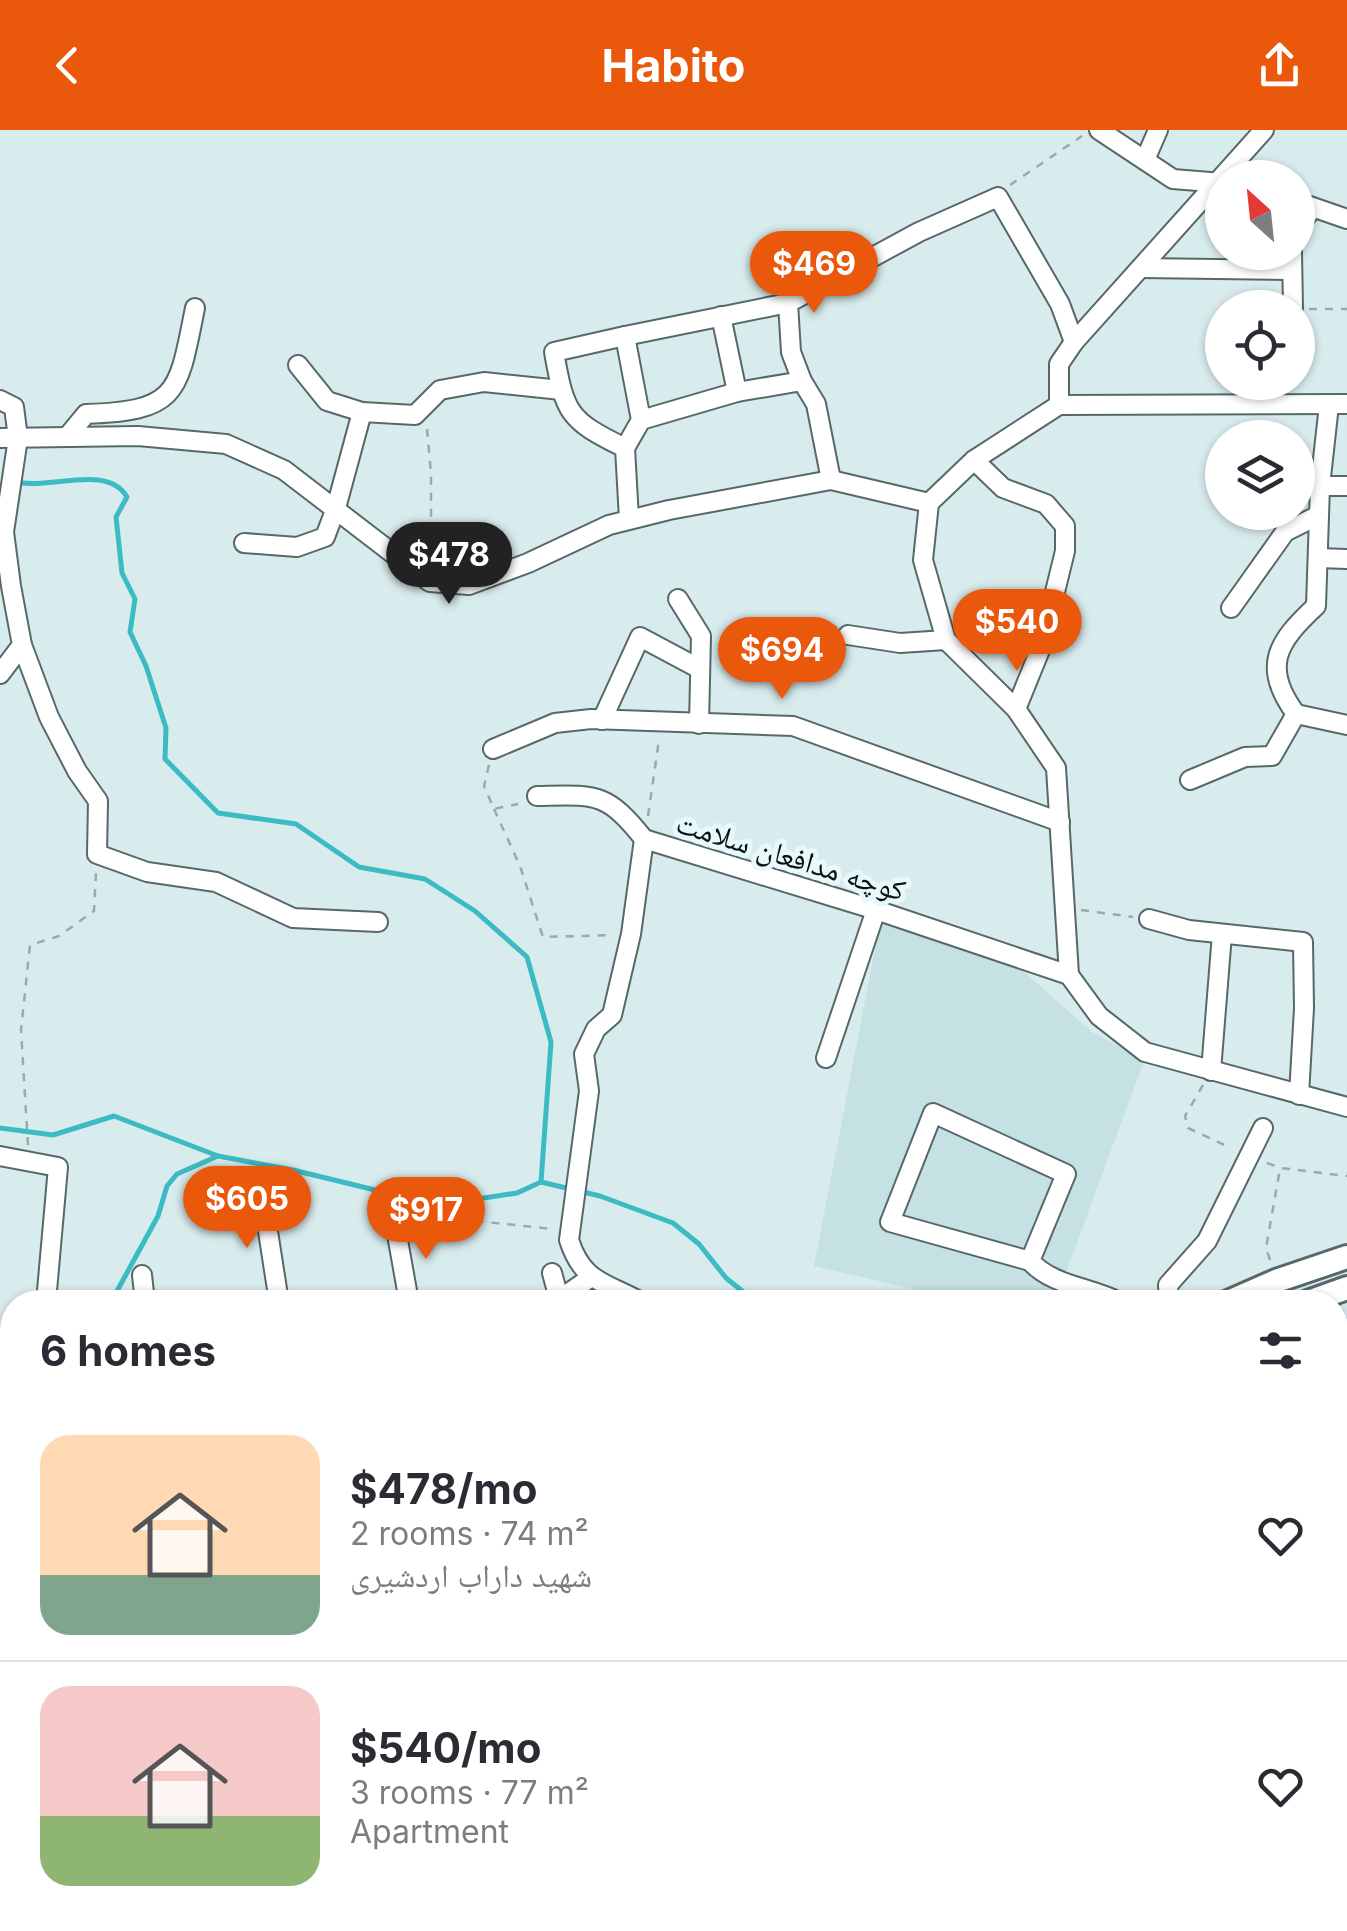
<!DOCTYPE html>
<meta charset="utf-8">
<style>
:root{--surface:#fff;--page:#f7f7f7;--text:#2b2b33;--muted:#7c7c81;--line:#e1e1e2;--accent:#ea580c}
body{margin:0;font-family:Inter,"Noto Naskh Arabic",sans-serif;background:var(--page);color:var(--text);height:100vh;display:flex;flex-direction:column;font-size:38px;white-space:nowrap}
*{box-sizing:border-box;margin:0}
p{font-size:32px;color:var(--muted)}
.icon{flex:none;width:55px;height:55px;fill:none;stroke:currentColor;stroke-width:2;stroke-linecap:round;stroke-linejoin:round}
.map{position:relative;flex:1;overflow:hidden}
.details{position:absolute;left:0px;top:1160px;width:1348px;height:642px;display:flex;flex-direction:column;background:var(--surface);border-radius:40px 40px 0 0;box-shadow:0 2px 8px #0004}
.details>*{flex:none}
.needle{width:65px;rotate:333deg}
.tools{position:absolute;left:1205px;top:30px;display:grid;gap:20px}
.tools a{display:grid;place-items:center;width:110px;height:110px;border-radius:50%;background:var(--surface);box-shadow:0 2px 8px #0004;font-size:50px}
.price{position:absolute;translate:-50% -85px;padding:0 22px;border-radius:35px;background:var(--accent);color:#fff;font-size:32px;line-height:65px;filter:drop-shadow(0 2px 5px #0008)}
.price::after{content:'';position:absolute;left:50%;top:60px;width:30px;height:22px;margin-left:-15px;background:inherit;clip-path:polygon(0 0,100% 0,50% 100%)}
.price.current{background:#222;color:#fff}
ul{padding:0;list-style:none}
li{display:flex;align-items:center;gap:30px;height:250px;padding:0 40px}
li+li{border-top:2px solid var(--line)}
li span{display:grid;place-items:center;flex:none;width:280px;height:200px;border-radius:30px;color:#555}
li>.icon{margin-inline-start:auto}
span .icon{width:120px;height:120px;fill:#fffc;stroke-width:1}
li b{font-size:42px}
h2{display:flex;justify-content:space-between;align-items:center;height:120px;padding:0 40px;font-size:42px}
header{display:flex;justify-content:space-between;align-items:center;height:130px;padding:0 40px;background:var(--accent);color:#fff;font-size:45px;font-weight:700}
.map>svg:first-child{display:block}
.built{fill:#c5e1e3}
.green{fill:#8ad6dc}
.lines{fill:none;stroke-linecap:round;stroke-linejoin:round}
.stream{stroke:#3cbbc4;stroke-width:5}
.minor-casing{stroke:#576869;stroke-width:22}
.major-casing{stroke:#576869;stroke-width:28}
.path{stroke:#9aa9aa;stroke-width:2.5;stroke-dasharray:8 8;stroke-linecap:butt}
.minor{stroke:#fff;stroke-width:18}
.major{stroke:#fff;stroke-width:22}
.labels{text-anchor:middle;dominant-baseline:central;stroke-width:10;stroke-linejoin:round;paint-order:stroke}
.street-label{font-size:30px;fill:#0a1010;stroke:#e7f9fb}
</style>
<header><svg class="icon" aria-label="back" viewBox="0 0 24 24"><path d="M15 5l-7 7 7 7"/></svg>Habito<svg class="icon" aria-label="share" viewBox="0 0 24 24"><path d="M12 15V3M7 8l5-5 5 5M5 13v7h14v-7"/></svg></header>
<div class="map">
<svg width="1347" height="1801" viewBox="0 0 1347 1801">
<rect width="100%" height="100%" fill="#d9eced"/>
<path class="built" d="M880,793L1014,833L1092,902L1144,931L1055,1172H969L814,1136Z"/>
<g class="green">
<path d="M1347,1197V1380L1335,1370V1201Z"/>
<path d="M1335,1391L1347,1400V1681L1335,1657Z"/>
</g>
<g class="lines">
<g class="stream">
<path d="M17,352C50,360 107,333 127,367L116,387L122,443L135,469L130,502L146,536L166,598L165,629L218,683L296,694L359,737L425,749L475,781L527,827L551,912L541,1052"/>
<path d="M0,998L53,1005L114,986L218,1026L293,1040L412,1069L471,1070L517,1063L541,1052L600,1066L673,1093L699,1114L726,1148L756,1172"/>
<path d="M111,1172L158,1086L167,1056L177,1044L218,1026"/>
<path d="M1335,1674L1347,1686"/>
</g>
<defs>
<g id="minor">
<path d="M1099,0L1173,49L1222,53"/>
<path d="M1145,30L1158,0"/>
<path d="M1298,72L1347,89"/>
<path d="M1298,97L1312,79"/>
<path d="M1292,122L1293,178"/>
<path d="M1141,138L1292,140"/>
<path d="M788,173L791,222L802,251"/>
<path d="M721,186L737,262"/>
<path d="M625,206L554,222C565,284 568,290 625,318"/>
<path d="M0,270L14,277L18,308L4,402L11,456L22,515L49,587L77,641L98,671L97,724L147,742L216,752L293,788L378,792"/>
<path d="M1347,274L1059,275L974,330L929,373L923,430L946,510L1016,579L1056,638L1069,845L1099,886L1145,922L1347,977"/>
<path d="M1059,275V234L1074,212L1264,0"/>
<path d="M1329,275L1320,356L1316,476C1277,512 1261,537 1296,584L1347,595"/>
<path d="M362,282L415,285L440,260L484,252L561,260"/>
<path d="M641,290L737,262L802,251L816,274L831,350"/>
<path d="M67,307L86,284C179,281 178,263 195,178"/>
<path d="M0,308L138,306L226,314L284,340L430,452L469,455L528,433L609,395L669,380L831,350L929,373"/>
<path d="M974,330L1003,358L1046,374L1065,396V421L1042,515L1016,579"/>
<path d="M1320,356H1347"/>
<path d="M629,389L625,318L641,290L625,206L788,173L919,102L998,67L1060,174L1074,212"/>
<path d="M244,413L297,417L325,407L336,378L362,282L327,271L298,235"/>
<path d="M1318,428L1347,429"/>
<path d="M678,469L701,506L699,594"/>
<path d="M1231,478L1285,402L1319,385"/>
<path d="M848,505L900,513L946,510"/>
<path d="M0,544L22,515"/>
<path d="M602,590L640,507L700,539"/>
<path d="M493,619L555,593L591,589L793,596L1060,692"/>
<path d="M1190,650L1245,627L1272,626L1296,584"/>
<path d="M537,666C595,665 606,661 644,709"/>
<path d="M1149,789L1189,800L1303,812L1304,878L1299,965"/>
<path d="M826,928L876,780"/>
<path d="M1211,941L1222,804"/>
<path d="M0,1026L58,1037L46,1172"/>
<path d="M262,1063L279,1172"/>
<path d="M396,1099L409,1172"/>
<path d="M1030,1131L1066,1044L933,983L890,1092L1030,1131C1052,1156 1091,1157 1119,1172"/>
<path d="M552,1143L560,1172"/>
<path d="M142,1145L145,1172"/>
<path d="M560,1169L590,1148"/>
<path d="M641,1172C605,1152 583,1153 569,1110L589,961L584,924L596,899L612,885L631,804L644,709L876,780L1069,845"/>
<path d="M1169,1172L1168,1155L1207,1111L1263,998"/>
<path d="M1335,1769L1347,1795"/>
<path d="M184,1790L186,1801"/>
<path d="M627,1801L629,1790"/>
</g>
<g id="major">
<path d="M1228,1172L1276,1151L1347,1127"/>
<path d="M1308,1172L1347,1158"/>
<path d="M0,1519L12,1518"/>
<path d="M0,1537L12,1536"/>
<path d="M0,1764L12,1762"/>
<path d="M923,1790L963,1801"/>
<path d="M1114,1790L1155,1801"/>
<path d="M72,1801L139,1790"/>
</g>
</defs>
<use href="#minor" class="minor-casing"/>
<use href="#major" class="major-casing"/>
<g class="path">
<path d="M1010,55L1082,6"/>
<path d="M1309,179H1347"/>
<path d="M427,299L431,343V430"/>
<path d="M489,635L484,656L494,679L518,674"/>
<path d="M494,679L520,736L543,807L614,805"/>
<path d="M648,686L659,610"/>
<path d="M1081,780L1133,787"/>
<path d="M1203,955L1185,986L1188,998L1231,1018"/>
<path d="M28,1015L21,900L30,815L59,806L94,781L96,743"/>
<path d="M1267,1033L1281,1038L1347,1046"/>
<path d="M412,1097L466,1090L553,1099"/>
<path d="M1270,1130L1266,1118L1280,1039"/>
</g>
<use href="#minor" class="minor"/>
<use href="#major" class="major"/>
</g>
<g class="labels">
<g class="street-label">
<text transform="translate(791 726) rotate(17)">کوچه مدافعان سلامت</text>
</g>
</g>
</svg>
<div class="tools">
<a><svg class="needle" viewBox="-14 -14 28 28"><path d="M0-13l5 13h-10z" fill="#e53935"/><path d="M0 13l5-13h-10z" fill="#7c7c81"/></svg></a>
<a><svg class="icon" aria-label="locate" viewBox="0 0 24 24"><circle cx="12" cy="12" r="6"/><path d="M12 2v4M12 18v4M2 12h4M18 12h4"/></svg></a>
<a><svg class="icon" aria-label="layers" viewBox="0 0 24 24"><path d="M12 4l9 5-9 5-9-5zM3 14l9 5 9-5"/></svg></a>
</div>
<b class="price" style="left:814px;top:186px">$469</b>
<b class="price current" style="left:449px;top:477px">$478</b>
<b class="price" style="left:1017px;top:544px">$540</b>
<b class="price" style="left:782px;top:572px">$694</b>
<b class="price" style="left:247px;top:1121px">$605</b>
<b class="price" style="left:426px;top:1132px">$917</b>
<section class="details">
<h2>6 homes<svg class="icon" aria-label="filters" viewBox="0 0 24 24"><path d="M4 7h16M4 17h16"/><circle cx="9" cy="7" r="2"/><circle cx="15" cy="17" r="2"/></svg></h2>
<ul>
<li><span style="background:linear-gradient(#ffd9b3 70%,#7fa58c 0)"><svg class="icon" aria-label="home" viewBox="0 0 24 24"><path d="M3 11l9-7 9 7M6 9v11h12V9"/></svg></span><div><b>$478/mo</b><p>2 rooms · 74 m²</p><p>شهید داراب اردشیری</p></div><svg class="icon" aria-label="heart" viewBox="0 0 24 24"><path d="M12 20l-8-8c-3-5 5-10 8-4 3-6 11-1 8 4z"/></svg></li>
<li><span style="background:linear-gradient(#f6c9c9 65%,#8fb573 0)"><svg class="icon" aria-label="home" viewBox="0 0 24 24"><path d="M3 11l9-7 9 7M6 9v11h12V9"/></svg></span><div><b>$540/mo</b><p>3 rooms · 77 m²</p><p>Apartment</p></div><svg class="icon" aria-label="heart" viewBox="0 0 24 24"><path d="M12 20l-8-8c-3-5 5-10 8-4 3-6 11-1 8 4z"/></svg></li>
</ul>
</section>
</div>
